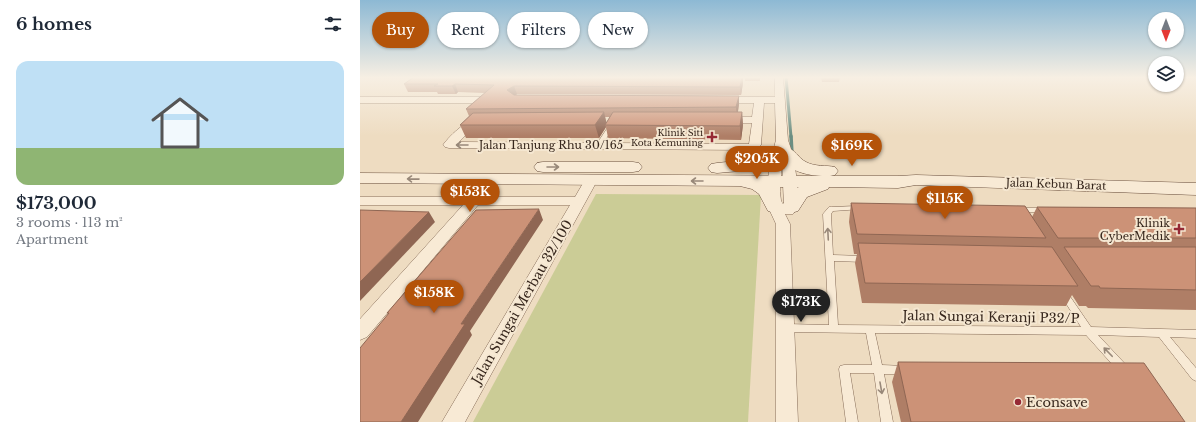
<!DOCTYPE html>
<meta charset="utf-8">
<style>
:root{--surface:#fff;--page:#f6f6f7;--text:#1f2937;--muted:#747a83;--line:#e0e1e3;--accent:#b45309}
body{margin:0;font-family:"Libre Baskerville",serif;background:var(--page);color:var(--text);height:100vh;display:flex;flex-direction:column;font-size:15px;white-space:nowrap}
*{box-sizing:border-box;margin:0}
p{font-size:13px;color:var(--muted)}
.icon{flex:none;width:22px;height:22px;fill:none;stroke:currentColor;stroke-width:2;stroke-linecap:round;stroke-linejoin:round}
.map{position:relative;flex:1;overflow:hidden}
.side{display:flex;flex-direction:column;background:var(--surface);width:360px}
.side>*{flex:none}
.banner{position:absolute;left:12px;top:12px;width:380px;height:36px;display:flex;gap:8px}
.needle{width:26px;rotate:180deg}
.tools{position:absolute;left:788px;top:12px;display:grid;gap:8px}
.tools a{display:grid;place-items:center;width:36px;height:36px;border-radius:50%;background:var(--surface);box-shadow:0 1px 3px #0004;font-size:20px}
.price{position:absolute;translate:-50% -34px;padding:0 9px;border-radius:14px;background:var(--accent);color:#fff;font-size:13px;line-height:26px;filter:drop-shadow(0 1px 2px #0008)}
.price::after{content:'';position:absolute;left:50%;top:24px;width:12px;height:9px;margin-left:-6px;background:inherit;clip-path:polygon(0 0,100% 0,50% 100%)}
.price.active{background:#222;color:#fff}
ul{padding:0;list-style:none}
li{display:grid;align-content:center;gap:8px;height:212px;padding:0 16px}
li+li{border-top:1px solid var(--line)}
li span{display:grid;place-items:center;height:124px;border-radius:12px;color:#555}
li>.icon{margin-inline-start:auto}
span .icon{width:72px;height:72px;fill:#fffc;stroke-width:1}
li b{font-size:17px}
h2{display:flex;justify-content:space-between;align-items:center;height:48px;padding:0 16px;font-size:17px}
.chip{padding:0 14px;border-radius:18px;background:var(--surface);box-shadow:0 1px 3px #0004;font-size:14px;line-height:36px}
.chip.active{background:var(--accent);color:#fff}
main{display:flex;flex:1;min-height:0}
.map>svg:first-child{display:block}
.green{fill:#cbcc96}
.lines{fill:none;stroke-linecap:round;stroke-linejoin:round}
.stream-far1{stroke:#6b8e82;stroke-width:3}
.stream{stroke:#6b8e82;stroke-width:3.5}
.service-casing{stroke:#876d59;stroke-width:1}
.minor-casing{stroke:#876d59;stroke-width:1}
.secondary-casing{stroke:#694e3c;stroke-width:1}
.service{fill:#f8ead5;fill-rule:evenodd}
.minor{fill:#f8ead5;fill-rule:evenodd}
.secondary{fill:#f8ead5;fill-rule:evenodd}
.wall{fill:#af7e66;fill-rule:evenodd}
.shaded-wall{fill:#8f6653}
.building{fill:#cc9277;stroke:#8f6653}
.oneway{stroke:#988879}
.poi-dot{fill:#962935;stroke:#f5e7d1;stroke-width:1.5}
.labels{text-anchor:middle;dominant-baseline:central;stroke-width:4;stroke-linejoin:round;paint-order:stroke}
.far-poi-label{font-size:9px;fill:#37271d;stroke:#f5e7d1;text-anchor:end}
.street-label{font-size:11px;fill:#37271d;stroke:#f5e7d1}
.poi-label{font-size:11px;fill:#37271d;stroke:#f5e7d1;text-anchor:end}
.near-street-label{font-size:13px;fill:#37271d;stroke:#f5e7d1}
.near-poi-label{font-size:13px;fill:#37271d;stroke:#f5e7d1;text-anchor:start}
</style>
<main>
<section class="side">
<h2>6 homes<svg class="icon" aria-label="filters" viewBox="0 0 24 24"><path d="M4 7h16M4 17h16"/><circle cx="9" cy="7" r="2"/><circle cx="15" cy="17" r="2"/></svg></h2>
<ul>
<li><span style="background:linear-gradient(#bfe0f5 70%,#8fb573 0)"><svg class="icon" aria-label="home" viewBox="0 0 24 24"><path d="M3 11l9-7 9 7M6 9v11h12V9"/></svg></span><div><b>$173,000</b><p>3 rooms · 113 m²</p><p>Apartment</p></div></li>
</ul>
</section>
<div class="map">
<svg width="836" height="422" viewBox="0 0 836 422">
<rect width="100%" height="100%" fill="#eedcc1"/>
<path class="green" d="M236,194L401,195L388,422H113Z"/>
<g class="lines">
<path class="stream-far1" d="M426,77L431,137"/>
<path class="stream" d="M431,136L432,154"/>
<defs>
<g id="service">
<path d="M252,123L255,125L242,145L241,146H237L236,145L250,124Z"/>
<path d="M500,206L503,208L502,209L473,211L471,214L473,255L504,256L507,257L508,259L507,261L504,262L474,261L478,325L721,327L700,294L701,292L704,291L707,292L731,327L836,330V338L810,337L836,368V381L832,379L799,337L738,335L768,367L769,370L768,373L764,374L760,373L726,335L515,333L522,365L545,366L549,367L550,370L549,373L545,374H524L533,422H521L514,373H490L498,422H486L479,369L480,366L484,365H512L506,333L426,332L423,331L421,328L423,325L426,324L469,325L463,214L469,207H471Z"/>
<path d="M656,208H684L687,210L684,212H658L655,210Z"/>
</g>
<g id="minor">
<path d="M415,77H423L428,140L433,155L437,181L438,207L433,214H425L430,224L438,422H416V224L409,209L407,192L410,162L416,140L415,103H404L401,145L399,147L391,150L89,148L85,147L83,145C90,135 110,116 122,119L123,121L116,125L99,142L389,144L392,123H365L360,120L365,117H392L394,103H360L355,100L360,97H415ZM422,160L424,207L422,209L420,192Z"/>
<path d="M0,97H120L125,100L120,103H0Z"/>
<path d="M231,177L236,178L237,181L105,422H82L210,205H118L7,337L0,340V319L103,205H0V197H215L226,178Z"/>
</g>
<g id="secondary">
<path d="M426,147C435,149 438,158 446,162C455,167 466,165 475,167L478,171L475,175L470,176H538L556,175L836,183V195L556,185L538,188L469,187L468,189L447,197L438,211L431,213L423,210L415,213L408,211L399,194L392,189L380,186L0,183V173L462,176C446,175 431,172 422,159L417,166L403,169L357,173L351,172L348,168L351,164L357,163L405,158L411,150ZM413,187H439L433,189L423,204Z"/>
<path d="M183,162H273L279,163L282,167L279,171L273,172H183L177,171L174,167L177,163Z"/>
</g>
</defs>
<use href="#service" class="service-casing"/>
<use href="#minor" class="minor-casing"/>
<use href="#secondary" class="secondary-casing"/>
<use href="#service" class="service"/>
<use href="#minor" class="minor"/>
<use href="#secondary" class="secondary"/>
</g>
<g class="wall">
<rect x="385" y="77" width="15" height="4"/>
<path d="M461,77H480L479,82H462Z"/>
<path d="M383,83L381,95L157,94L156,95L379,96V104L378,112H382L383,125L381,140L248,138L246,127L239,138H106L100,125L109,116L106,109L125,93L98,92L96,94H78L77,92H48L44,84ZM245,117H250L246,123Z"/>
<path d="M491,203L672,217L677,207L836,208V310L728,308L726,306H719L712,295L706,306L502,303L495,263L497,254H494L489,222Z"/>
<path d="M538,362L825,422H541L532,382Z"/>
</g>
<g class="shaded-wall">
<path d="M382,77H383V83L381,95L380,87Z"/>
<path d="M95,84L98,92L96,94L92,86Z"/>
<path d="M154,86L157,94L151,98L147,90Z"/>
<path d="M379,96V104L377,116L376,107Z"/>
<path d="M244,112L247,125H245L246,127L239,138L235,125Z"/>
<path d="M382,112L383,125L381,140L380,126Z"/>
<path d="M179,209L183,220L110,331L112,335L58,422H41L101,324Z"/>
<path d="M69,212L75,222L0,301V282Z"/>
</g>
<g class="building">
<path d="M54,77H382L380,87L154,86L147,90L154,95L379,96L376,107L106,109L134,85L95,84L92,86H74L78,84H44Z"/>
<path d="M244,112L235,125H100L113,113Z"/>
<path d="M253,112H382L380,126L245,125Z"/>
<path d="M491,203L665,206L686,238L497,234Z"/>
<path d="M677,207L836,208V238H698Z"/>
<path d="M179,209L101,324H105L41,422H0V348L29,313H27L116,210Z"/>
<path d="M0,210L69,212L0,282Z"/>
<path d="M498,243L692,247L718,286L505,283Z"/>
<path d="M704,247H836V290L740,288L739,286H731Z"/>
<path d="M538,362L784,363L825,422H551Z"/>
</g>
<defs><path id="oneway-shaft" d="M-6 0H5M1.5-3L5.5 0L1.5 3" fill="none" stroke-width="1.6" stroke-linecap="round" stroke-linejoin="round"/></defs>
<g class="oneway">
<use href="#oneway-shaft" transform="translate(102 145) rotate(-180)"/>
<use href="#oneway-shaft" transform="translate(193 167)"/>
<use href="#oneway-shaft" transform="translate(53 179) rotate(-179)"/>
<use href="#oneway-shaft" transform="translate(337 181) rotate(-180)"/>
<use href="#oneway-shaft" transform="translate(468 234) rotate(-93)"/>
<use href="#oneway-shaft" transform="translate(748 352) rotate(-134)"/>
<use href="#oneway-shaft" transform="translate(521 388) rotate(80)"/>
</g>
<linearGradient id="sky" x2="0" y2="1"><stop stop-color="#8db9d4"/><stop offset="0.57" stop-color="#f7efe3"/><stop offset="1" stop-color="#f7efe3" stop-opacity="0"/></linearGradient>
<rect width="836" height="136" fill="url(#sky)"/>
<g class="poi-dot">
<path d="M350 131h4v4h4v4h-4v4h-4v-4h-4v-4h4z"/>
<path d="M817 223h4v4h4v4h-4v4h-4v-4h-4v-4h4z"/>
<circle cx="658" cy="402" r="4"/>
</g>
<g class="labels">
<g class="far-poi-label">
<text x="343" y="132">Klinik Siti<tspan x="343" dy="10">Kota Kemuning</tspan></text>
</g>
<g class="street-label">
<text x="191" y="145">Jalan Tanjung Rhu 30/165</text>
<text transform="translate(696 184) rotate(2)">Jalan Kebun Barat</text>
</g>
<g class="poi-label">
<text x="810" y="223">Klinik<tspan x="810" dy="13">CyberMedik</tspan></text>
</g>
<g class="near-street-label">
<text transform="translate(162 302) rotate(-60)">Jalan Sungai Merbau 32/100</text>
<text transform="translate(631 317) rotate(1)">Jalan Sungai Keranji P32/P</text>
</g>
<g class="near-poi-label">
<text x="666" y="402">Econsave</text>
</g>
</g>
</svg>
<div class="tools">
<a><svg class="needle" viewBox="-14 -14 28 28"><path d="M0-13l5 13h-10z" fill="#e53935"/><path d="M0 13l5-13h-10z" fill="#747a83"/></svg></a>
<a><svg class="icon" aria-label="layers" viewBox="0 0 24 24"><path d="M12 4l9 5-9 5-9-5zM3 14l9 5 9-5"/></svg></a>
</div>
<b class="price" style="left:492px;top:167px">$169K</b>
<b class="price" style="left:397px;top:180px">$205K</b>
<b class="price" style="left:110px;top:213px">$153K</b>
<b class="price" style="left:585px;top:220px">$115K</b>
<b class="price" style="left:74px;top:314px">$158K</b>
<b class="price active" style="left:441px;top:323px">$173K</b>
<div class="banner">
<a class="chip active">Buy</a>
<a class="chip">Rent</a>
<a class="chip">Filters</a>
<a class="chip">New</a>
</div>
</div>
</main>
